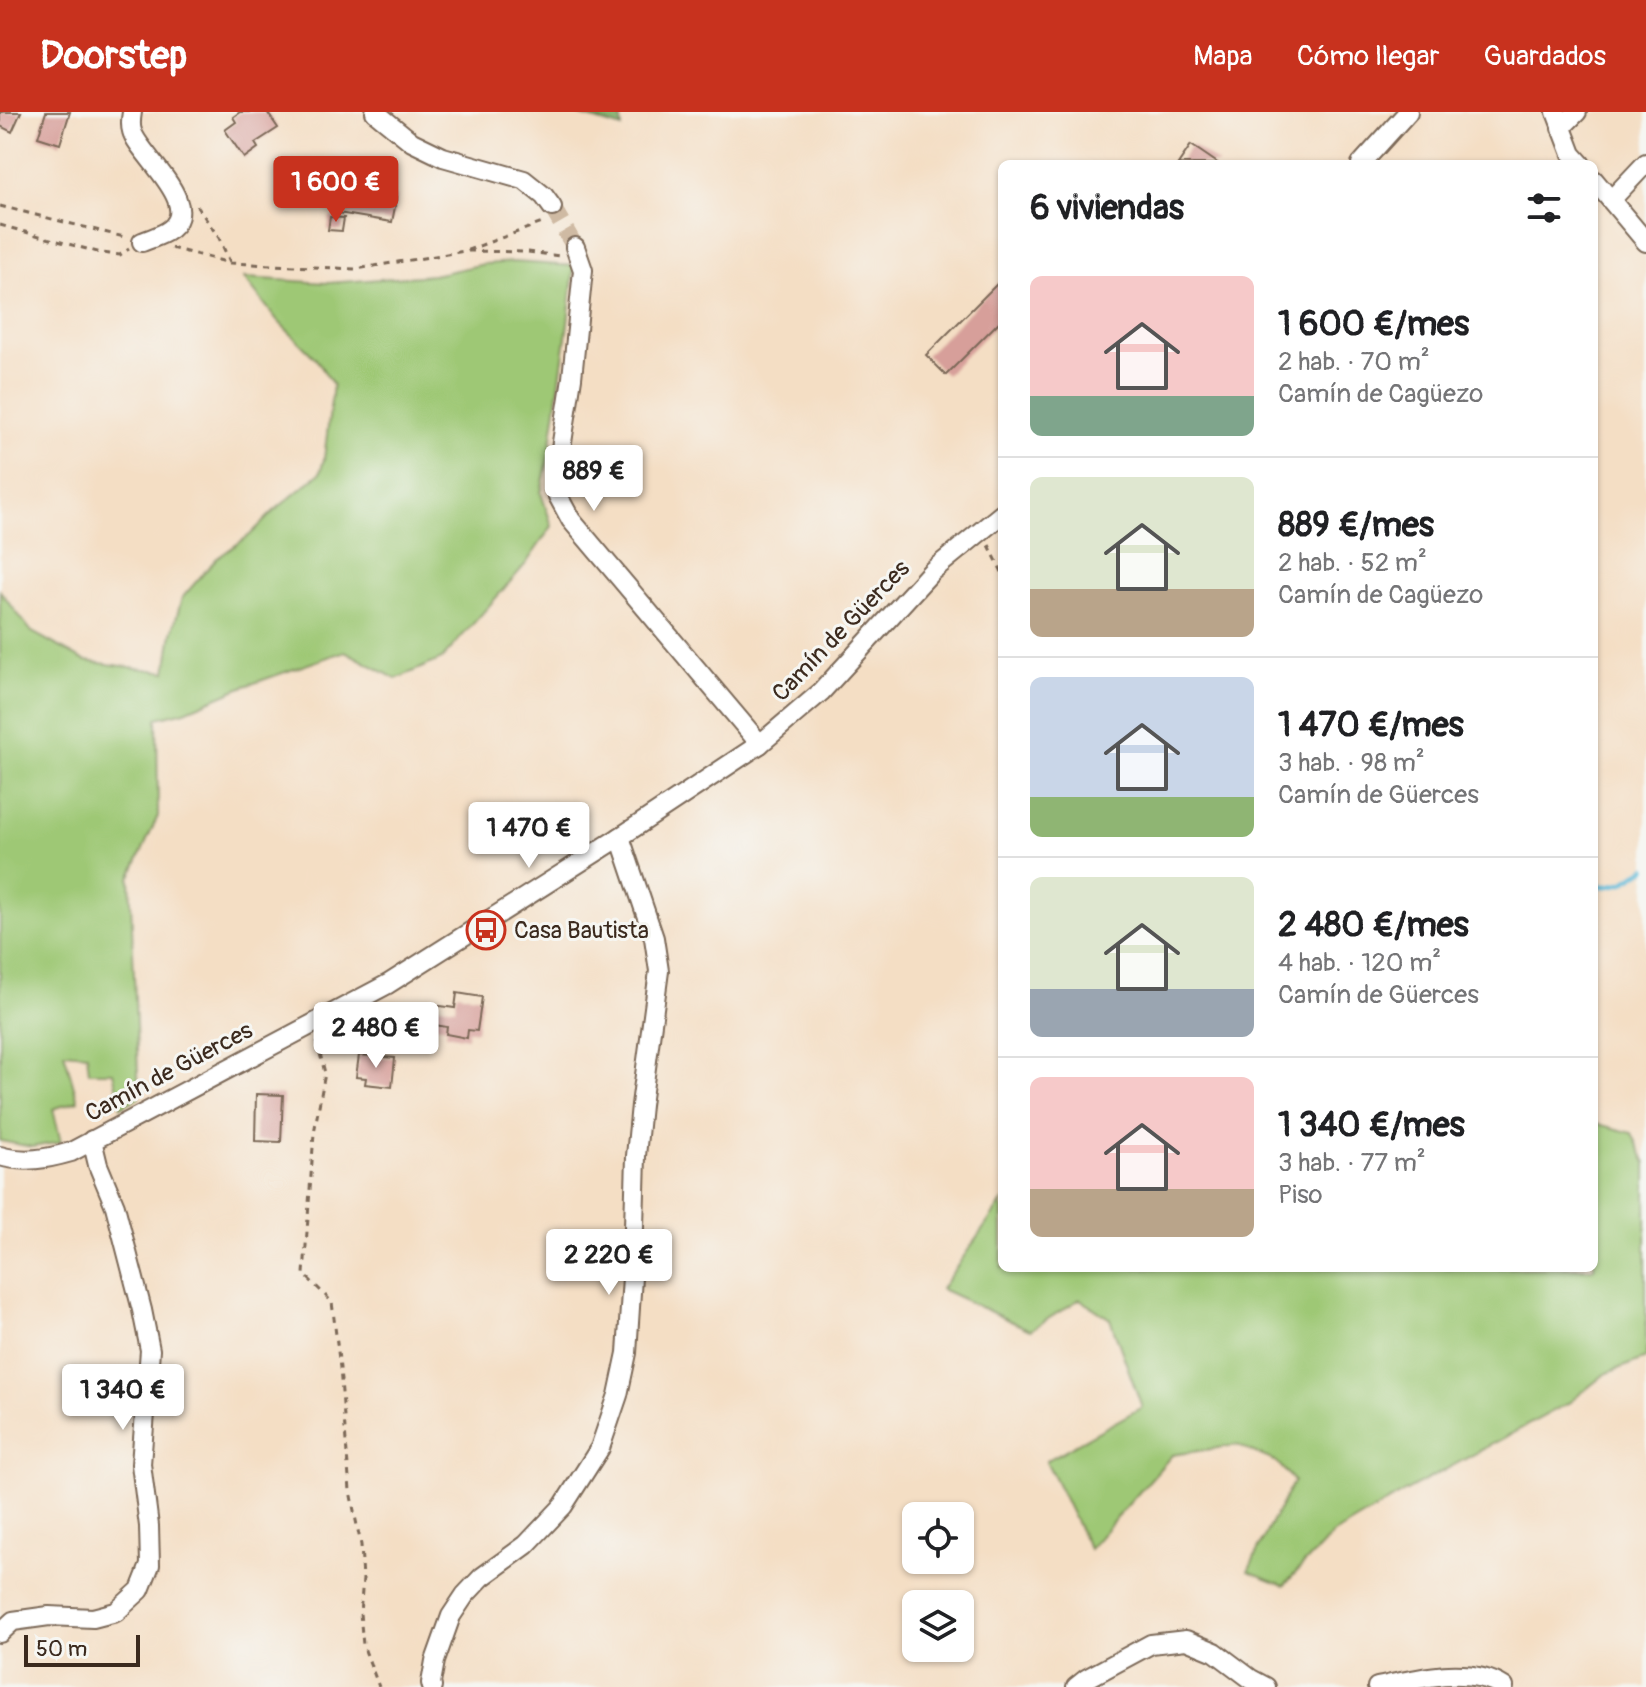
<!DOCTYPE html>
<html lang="es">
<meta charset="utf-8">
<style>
:root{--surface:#fff;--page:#f2f2f2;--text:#202124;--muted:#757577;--line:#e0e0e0;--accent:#c8321e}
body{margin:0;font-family:Pangolin,sans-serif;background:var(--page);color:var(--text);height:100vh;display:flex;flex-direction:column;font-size:30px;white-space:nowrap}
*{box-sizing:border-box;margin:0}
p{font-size:26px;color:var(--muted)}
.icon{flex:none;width:44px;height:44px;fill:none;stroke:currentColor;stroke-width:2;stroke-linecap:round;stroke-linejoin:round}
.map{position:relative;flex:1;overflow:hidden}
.sheet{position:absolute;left:998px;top:48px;width:600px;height:1112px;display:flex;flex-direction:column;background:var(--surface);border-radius:12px;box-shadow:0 2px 6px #0004}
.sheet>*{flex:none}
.controls{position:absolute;left:902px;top:1390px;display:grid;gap:16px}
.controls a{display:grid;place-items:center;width:72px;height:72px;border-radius:12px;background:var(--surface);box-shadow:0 2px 6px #0004;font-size:40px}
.scale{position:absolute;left:24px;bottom:20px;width:116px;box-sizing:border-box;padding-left:8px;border:4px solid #3b2a1e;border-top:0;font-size:22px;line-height:28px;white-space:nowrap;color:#3b2a1e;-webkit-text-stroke:6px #f6f6f2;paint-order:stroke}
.price{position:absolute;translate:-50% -68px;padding:0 18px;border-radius:8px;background:#fff;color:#222;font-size:26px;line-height:52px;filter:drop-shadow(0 2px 4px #0008)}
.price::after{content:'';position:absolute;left:50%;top:48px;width:24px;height:18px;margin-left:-12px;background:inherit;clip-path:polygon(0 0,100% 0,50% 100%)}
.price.selected{background:var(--accent);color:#fff}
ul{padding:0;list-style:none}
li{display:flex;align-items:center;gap:24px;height:200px;padding:0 32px}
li+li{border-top:2px solid var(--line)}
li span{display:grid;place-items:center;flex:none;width:224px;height:160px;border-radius:12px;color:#555}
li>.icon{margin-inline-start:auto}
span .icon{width:96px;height:96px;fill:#fffc;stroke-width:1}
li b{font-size:34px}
h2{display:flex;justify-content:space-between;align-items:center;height:96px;padding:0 32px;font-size:34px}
header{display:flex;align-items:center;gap:48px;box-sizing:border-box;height:112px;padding:0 40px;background:var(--accent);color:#fff}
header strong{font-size:38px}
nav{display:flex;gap:44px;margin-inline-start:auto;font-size:28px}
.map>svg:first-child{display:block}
.green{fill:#9ec874;stroke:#6c7949;stroke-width:2}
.forest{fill:#7eac66;stroke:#5c6b42;stroke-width:2}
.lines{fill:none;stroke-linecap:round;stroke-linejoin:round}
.stream{stroke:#59b8d7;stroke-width:5}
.building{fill:#d79f9a}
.minor-tunnel{stroke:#cfbaa3;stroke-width:18;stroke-dasharray:18 9;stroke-linecap:butt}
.minor-casing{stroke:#7c6958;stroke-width:22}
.path{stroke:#7c6958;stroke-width:3;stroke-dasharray:6 6;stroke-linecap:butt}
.minor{stroke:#fff;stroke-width:18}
.labels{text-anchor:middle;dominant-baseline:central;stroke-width:6;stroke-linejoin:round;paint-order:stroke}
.street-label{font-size:24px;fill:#3b2a1e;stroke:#f6f6f2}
.poi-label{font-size:24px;fill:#3b2a1e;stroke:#f6f6f2;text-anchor:start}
</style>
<header>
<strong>Doorstep</strong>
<nav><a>Mapa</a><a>Cómo llegar</a><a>Guardados</a></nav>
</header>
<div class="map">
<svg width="1646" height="1575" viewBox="0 0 1646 1575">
<rect width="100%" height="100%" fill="#f6f6f2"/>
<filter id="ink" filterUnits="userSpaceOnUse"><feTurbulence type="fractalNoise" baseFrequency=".0125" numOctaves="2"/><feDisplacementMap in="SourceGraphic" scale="16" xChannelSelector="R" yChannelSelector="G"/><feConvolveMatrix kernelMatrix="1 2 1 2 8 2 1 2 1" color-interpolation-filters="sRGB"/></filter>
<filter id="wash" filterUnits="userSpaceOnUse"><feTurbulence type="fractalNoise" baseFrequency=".006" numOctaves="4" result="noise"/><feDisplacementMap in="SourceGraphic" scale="32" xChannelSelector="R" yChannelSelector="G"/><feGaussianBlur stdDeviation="1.8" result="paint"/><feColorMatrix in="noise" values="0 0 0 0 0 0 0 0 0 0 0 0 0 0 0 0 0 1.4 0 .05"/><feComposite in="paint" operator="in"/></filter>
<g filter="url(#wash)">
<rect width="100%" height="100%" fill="#f4dec4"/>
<g class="green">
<path d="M514,150L574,154L568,211L550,339L541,381L552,414L525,453L442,547L396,567L345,539L237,577L185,599L157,606L158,704L130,766L139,986L121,995L113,960H89L87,942L64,940L78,989L53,997L61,1030L32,1035L0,1029V479L32,520L85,549L166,560L172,521L182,486L216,447L250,423L274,399L320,361L324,347L333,273L316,247L278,209L244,166L328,171L433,163L484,152Z"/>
<path d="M1594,1011L1632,1021L1646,1051V1246L1605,1262L1570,1290L1406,1379L1332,1423L1284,1473L1248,1459L1268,1417L1294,1369L1277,1350L1237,1333L1172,1343L1089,1437L1046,1349L1142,1295L1110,1207L1080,1187L1030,1218L941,1177L1002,1090V1156H1594Z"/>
</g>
<path class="forest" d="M574,0H620L622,16L575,2Z"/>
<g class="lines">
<path class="stream" d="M1594,774H1608L1623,771L1646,756"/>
</g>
<g id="blocks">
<g class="building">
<path d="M0,0H21L12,20L0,14Z"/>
<path d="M46,0H70L60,32L38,25Z"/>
<path d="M240,0H267L278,16L255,31L258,36L244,46L225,18L236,10L233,5Z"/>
<path d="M1191,33L1200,39L1219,52H1178Z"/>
<path d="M342,76L397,85L392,110L338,101Z"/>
<path d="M330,105L344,106L342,119L328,118Z"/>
<path d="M1002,167V207L946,263L926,243Z"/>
<path d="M457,881L482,885L477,919L468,918L467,926L446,922L447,915L423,911L426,892L455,896Z"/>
<path d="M359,943L395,946L392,975L365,972L366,966L356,965Z"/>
<path d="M256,982L283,983L281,1030L255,1029Z"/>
</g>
</g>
</g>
<g filter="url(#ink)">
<use href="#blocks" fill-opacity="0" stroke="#7c6958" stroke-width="2"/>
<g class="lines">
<path class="minor-tunnel" d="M552,95L575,135"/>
<defs>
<g id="minor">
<path d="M132,0C131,6 130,13 132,19C138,43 208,95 166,120C159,124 150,127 142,130"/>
<path d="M375,0L412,30L443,45L524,68L544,84L552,95"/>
<path d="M1556,0L1572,42L1581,52"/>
<path d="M1561,16L1577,0"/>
<path d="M1361,52L1408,0"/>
<path d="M1594,68L1646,130"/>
<path d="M1611,88L1646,51"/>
<path d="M575,135L583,158L572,266L556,369L558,384L571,408L760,632"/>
<path d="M0,1044C24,1051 47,1047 71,1040L388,872L620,725L760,632L821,580L932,459L1002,402"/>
<path d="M0,1521L13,1509L49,1504L93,1506L116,1500L140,1478L150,1453L149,1414L141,1352L150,1238L142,1198L115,1094L98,1053L92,1028"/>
<path d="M432,1575L431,1571L435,1549L451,1504L465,1483L482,1465L526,1433L563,1394L600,1336L618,1283L627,1241L633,1150L636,1044L641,993L659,859L654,826L620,725"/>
<path d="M1076,1575L1086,1567L1151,1532L1186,1528L1215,1540L1251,1567L1266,1575"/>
<path d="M1377,1575C1416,1567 1468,1552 1504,1575"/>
</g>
</defs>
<use href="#minor" class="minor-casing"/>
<g class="path">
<path d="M0,94L128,126"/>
<path d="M197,94L219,126L230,150"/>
<path d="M0,113L101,141L120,143L129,137"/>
<path d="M171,136L230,151L356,157L465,139L545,110"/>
<path d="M468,139L528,140L560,144"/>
<path d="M989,433L1002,460"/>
<path d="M317,930L325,961L314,1021L304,1162L332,1190L340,1256L350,1379L361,1433L363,1467L360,1501L363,1533L379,1575"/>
</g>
<use href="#minor" class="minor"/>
</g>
</g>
<defs>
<symbol id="bus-ring" viewBox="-11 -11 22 22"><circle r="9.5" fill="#f6f6f2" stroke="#c8321e" stroke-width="1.5"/><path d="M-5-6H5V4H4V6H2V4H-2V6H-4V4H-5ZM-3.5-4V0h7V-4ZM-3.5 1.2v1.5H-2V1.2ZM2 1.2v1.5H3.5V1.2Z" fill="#c8321e"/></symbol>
</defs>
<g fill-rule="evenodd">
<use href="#bus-ring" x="464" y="796" width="44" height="44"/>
</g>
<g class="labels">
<g class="street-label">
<text transform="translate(841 519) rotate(-46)">Camín de Güerces</text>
<text transform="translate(169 960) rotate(-28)">Camín de Güerces</text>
</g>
<g class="poi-label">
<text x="514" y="818">Casa Bautista</text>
</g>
</g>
</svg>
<div class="controls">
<a><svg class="icon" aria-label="locate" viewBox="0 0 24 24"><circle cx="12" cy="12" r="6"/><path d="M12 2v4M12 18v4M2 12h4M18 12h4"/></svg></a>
<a><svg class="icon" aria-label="layers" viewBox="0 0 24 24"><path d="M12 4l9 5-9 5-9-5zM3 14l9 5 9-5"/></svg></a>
</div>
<div class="scale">50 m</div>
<b class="price selected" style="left:336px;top:112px">1 600 €</b>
<b class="price" style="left:594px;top:401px">889 €</b>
<b class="price" style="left:529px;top:758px">1 470 €</b>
<b class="price" style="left:376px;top:958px">2 480 €</b>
<b class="price" style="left:609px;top:1185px">2 220 €</b>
<b class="price" style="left:123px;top:1320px">1 340 €</b>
<section class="sheet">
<h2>6 viviendas<svg class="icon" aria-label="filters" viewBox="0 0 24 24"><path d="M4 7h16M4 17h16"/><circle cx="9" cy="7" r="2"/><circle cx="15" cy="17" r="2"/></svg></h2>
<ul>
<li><span style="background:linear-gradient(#f6c9c9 75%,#7fa58c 0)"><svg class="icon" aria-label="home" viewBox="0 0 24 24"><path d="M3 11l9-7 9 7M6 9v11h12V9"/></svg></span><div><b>1 600 €/mes</b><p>2 hab. · 70 m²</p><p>Camín de Cagüezo</p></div></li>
<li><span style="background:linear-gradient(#dfe7d0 70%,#b9a48a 0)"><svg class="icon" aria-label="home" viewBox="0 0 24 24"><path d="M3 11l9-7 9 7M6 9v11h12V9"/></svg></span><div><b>889 €/mes</b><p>2 hab. · 52 m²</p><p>Camín de Cagüezo</p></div></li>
<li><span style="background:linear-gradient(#c9d6e8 75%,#8fb573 0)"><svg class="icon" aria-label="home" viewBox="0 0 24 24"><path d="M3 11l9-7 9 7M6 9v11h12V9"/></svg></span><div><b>1 470 €/mes</b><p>3 hab. · 98 m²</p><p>Camín de Güerces</p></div></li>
<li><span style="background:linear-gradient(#dfe7d0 70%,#9aa5b1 0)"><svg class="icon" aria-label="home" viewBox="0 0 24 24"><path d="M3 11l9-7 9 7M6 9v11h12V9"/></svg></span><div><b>2 480 €/mes</b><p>4 hab. · 120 m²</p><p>Camín de Güerces</p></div></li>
<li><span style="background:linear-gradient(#f6c9c9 70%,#b9a48a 0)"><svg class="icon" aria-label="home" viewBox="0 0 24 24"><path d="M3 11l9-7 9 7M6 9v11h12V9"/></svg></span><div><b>1 340 €/mes</b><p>3 hab. · 77 m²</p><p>Piso</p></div></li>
</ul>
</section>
</div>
